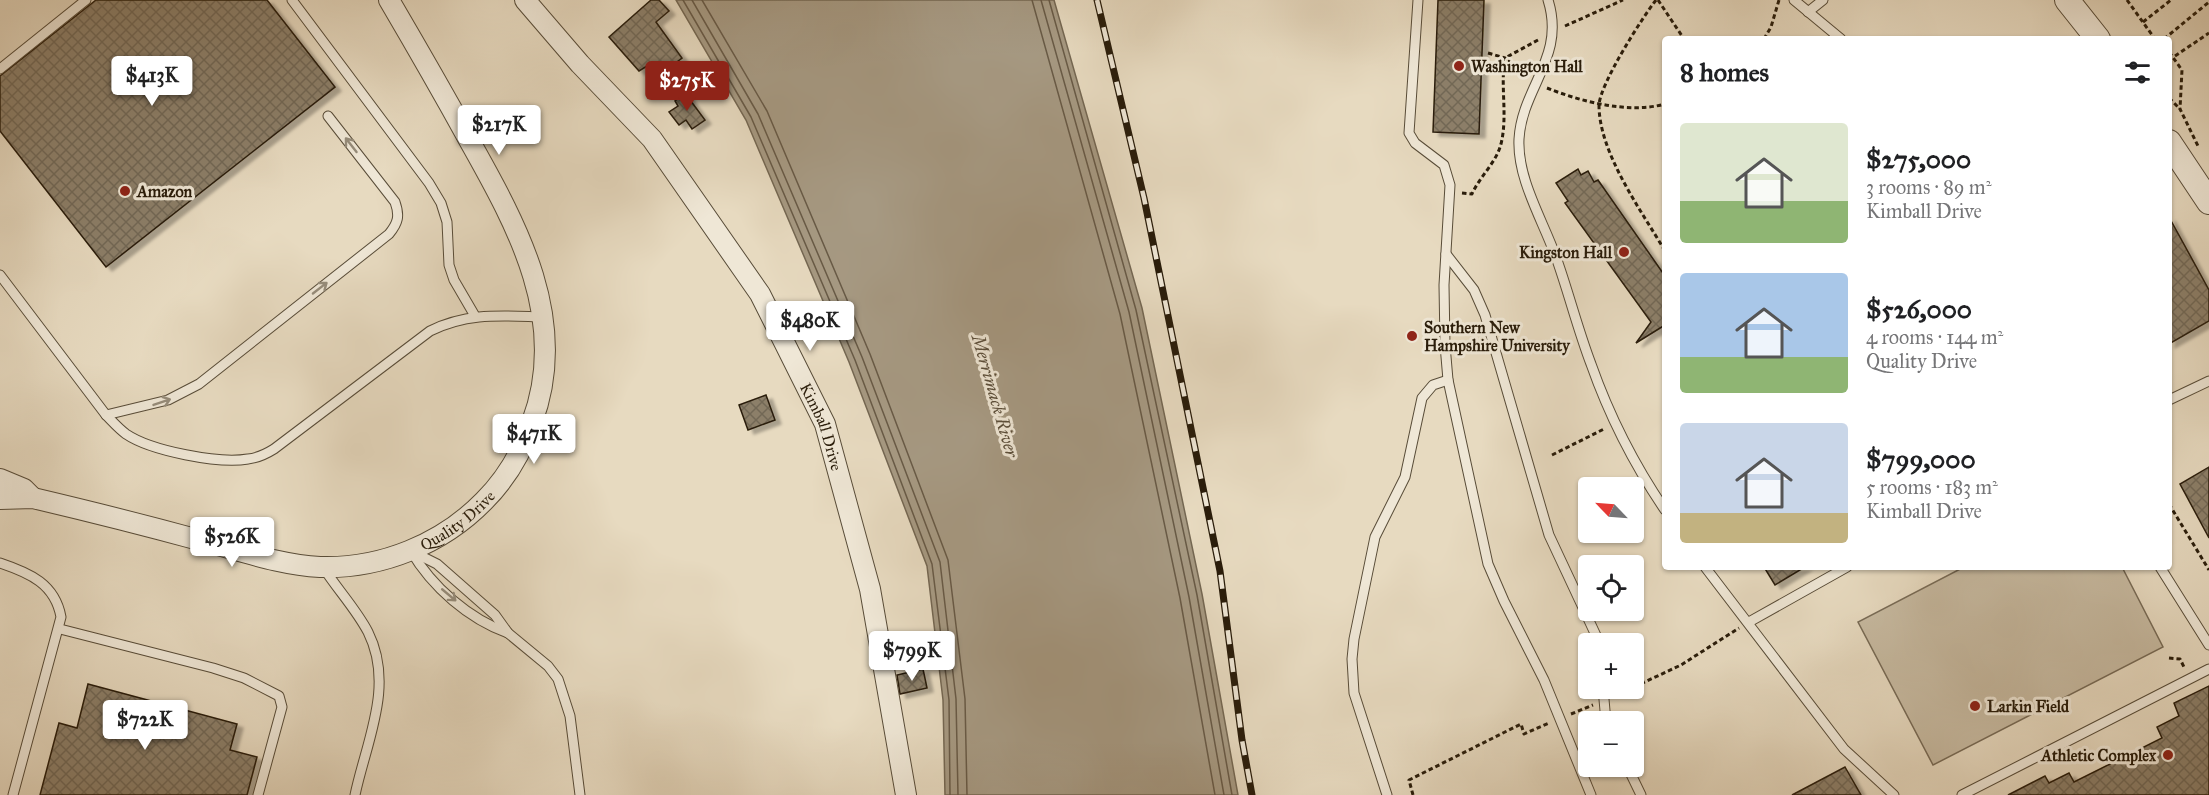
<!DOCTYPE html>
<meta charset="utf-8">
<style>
:root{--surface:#fff;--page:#f2f2f2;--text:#202124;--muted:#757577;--accent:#8f2418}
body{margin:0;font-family:"IM FELL Great Primer",serif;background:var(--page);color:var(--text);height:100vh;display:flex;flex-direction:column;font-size:22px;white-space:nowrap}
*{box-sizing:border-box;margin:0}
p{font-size:20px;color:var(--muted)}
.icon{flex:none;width:33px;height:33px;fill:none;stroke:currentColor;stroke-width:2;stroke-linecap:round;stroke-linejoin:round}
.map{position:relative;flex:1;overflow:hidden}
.details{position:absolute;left:1662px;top:36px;width:510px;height:534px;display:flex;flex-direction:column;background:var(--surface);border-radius:6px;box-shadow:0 2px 4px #0004}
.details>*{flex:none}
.needle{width:39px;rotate:295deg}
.buttons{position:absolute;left:1578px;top:477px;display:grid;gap:12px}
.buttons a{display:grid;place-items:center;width:66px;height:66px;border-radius:6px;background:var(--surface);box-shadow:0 2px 4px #0004;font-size:30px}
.price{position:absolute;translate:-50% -51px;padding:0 14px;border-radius:6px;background:#fff;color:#222;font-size:20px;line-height:39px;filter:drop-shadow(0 2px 3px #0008)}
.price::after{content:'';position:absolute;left:50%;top:36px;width:18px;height:14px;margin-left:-9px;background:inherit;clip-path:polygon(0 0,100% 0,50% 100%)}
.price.current{background:var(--accent);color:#fff}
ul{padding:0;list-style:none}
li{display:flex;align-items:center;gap:18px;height:150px;padding:0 18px}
li span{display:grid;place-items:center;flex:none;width:168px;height:120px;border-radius:6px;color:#555}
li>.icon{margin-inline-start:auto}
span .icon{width:72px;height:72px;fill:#fffc;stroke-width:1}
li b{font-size:26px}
h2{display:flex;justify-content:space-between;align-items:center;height:72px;padding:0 18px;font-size:26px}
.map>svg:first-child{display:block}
.green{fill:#c7baa1;stroke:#786b56;stroke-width:1.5}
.water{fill:#a69982;stroke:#746752;stroke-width:1.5}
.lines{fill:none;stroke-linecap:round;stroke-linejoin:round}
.shore{stroke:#685a46;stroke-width:1.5}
.building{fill:url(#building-cross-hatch);stroke:#291c0a;stroke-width:1.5;filter:url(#shadow)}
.service-casing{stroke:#584c38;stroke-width:11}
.minor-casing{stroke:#584c38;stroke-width:22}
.tertiary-casing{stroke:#584c38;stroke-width:26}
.path{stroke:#291c0a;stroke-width:3;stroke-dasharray:4.5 3;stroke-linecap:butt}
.service{stroke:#efe7d6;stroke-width:9}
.minor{stroke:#efe7d6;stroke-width:20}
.tertiary{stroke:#efe7d6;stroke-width:24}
.rail-casing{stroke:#291c0a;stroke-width:7}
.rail{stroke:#efe7d6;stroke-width:4.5;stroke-dasharray:14;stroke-linecap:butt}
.oneway{stroke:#968c7a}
.poi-dot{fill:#8f2418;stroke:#efe7d6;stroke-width:2}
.labels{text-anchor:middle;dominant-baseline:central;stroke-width:6;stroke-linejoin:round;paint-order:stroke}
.poi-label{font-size:16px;font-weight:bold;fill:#291c0a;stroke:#efe7d6;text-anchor:start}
.street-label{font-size:16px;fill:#291c0a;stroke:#efe7d6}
.water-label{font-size:18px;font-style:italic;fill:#5b4e3a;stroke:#efe7d6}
</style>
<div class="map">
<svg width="2209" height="795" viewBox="0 0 2209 795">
<defs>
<pattern id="building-cross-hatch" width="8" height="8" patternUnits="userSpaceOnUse" patternTransform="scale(1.5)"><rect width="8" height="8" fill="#8c7f69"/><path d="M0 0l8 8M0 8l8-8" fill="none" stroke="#726755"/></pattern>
<filter id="shadow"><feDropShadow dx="6" dy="4" stdDeviation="1.5" flood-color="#0004"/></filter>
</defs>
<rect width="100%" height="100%" fill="#e7dac0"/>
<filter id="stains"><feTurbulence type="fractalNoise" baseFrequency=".00333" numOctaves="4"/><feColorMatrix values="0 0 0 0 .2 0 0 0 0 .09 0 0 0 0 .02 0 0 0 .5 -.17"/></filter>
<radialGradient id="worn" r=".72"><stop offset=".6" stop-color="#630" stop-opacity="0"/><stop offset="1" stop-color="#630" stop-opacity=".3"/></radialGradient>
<path class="green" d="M1964,567H2122L2163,647L1933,765L1858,622Z"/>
<path class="water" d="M676,0H1054L1142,308L1202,594L1238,795H945L943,700L927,566L849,362L746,120Z"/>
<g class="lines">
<g class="shore">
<path d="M683,0L751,117L855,360L932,564L949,700L950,795"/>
<path d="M692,0L758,114L862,357L940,562L956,699L958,795"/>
<path d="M702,0L767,111L870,354L948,560L965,699L967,795"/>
<path d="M1032,0L1120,314L1180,598L1215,795"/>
<path d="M1041,0L1129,312L1189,597L1224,795"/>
<path d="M1049,0L1136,310L1197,595L1232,795"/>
</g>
</g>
<g class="building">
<path d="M96,0H267L335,87L106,267L0,131V76Z"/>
<path d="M651,0H659L669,11L656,22L682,58L656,78L647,66L639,71L609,37Z"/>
<path d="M1438,0H1484L1479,134L1433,132Z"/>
<path d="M685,93L705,120L692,129L686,120L679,125L669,112L678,106L675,101Z"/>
<path d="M1578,169L1581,175L1588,171L1594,182L1598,180L1665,276V325L1636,343L1651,322L1565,203L1568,201L1556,183Z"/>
<path d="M2169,217L2209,290V321L2169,344Z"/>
<path d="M766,395L775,420L748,430L739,405Z"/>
<path d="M2209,467V538L2180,484Z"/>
<path d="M1764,567H1805L1775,585Z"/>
<path d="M923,669L927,688L900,694L897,675Z"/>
<path d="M88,684L237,724L230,750L257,757L247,795H40L59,723L77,728Z"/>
<path d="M2209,686V795H2008L2045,776L2049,783L2069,773L2074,782L2162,738L2157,727L2179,716L2174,703Z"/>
<path d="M1845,767L1861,795H1792Z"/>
</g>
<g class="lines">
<defs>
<g id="service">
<path d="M292,0L429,183L441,203L447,222L449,265L454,280L475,316"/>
<path d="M1418,0L1409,133L1415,143L1444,165L1450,185L1444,285L1445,345L1448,380L1488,564L1504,601L1544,680L1591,795"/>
<path d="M1548,0C1566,57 1522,87 1519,139C1517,180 1544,222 1557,260C1569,294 1578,330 1591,364C1609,415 1635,466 1665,510"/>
<path d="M1794,0L1841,39"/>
<path d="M1808,12L1823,0"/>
<path d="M0,69L86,0"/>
<path d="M1446,254L1474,290L1485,315L1549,535L1600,644"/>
<path d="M0,275L106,415C112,421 119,429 126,434C151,451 219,464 248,459C258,458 266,454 274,449L430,331C469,312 502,316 544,317"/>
<path d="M2169,400L2209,381"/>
<path d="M106,415L168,400L199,384L389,234C398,223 400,216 395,202L328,116"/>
<path d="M411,551L437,564L495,615L508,633L548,666L558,679L570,716L580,795"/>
<path d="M411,551C432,587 469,619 508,633"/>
<path d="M0,563C30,573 55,584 61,617L13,795"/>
<path d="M323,567C337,589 356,609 368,632C395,686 366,742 355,795"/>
<path d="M1705,567L1844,749L1894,795"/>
<path d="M2160,567L2209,645"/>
<path d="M1749,622L1847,567"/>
<path d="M60,629L213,668L244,678L279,696L282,707L258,795"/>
<path d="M1603,688L1606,722"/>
<path d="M1627,766L1641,795"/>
<path d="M1387,795L1354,693L1352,659L1354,639L1375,537L1405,477L1422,398L1433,385L1448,380"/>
<path d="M1962,795L2209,669"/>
</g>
<g id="minor">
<path id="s1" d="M525,0L580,64L652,139L760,294L825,424L870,589L906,795"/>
<path d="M0,479L24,489L33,498"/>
<path id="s2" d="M0,499L33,498C88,511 144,525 199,540C239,550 279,565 320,567C381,569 442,544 484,501C506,479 522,452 532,422C570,321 518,227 469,140C443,93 416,46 389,0"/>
</g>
<g id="tertiary">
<path d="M2067,0L2098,39"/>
<path d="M2169,142L2209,202"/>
</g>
</defs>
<use href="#service" class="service-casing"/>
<use href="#minor" class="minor-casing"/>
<use href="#tertiary" class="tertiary-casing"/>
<g class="path">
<path d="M1656,0C1642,18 1600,84 1599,105C1599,153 1641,210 1665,251"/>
<path d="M1658,0L1684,39"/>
<path d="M2127,0L2155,39"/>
<path d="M2143,22L2171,0"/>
<path d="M1565,26L1623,0"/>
<path d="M1764,39L1771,27L1779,0"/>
<path d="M2164,39L2209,2"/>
<path d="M2169,52L2182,70L2180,109L2198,146"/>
<path d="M1488,53L1505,58L1526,76"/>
<path d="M2175,56L2209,33"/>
<path d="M1547,88C1582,102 1629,114 1665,104"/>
<path d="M2169,98L2180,109"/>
<path d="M1462,193L1472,194C1480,176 1496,163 1501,144C1508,115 1500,87 1505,58L1538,40"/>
<path d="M1552,455L1604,429"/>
<path d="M2169,504L2209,570"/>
<path d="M2169,658L2180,659L2185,669"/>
<path d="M1634,687L1681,665L1739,628"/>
<path d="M1615,695L1630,688"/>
<path d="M1571,714L1593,705"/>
<path d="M1413,795L1409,780L1521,724L1524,734L1549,723"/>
</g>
<use href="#service" class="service"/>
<use href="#minor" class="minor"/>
<use href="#tertiary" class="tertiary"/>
<defs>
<path id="rail" d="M1097,0L1144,198L1220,571L1242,740L1252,795"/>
</defs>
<use href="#rail" class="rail-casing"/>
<use href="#rail" class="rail"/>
</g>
<defs><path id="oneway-shaft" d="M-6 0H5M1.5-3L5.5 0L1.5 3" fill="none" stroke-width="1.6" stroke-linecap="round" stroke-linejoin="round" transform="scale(1.5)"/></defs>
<g class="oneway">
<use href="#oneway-shaft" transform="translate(351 145) rotate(-128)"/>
<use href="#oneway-shaft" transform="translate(320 288) rotate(-38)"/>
<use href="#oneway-shaft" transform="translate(162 402) rotate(-19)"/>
<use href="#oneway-shaft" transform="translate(449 595) rotate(40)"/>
</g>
<g class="poi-dot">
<circle cx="1459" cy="66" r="6"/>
<circle cx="125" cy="191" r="6"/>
<circle cx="1624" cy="252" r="6"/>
<circle cx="1412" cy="336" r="6"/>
<circle cx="1975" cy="706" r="6"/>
<circle cx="2168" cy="755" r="6"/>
</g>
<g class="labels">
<g class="poi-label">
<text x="1471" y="66">Washington Hall</text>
<text x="137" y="191">Amazon</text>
<text x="1612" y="252" text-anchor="end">Kingston Hall</text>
<text x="1424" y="327">Southern New<tspan x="1424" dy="18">Hampshire University</tspan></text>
<text x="1987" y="706">Larkin Field</text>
<text x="2156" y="755" text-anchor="end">Athletic Complex</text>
</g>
<g class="street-label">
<text stroke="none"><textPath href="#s1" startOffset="524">Kimball Drive</textPath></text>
<text stroke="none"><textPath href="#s2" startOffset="477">Quality Drive</textPath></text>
</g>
<g class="water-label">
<text transform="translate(995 396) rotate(74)">Merrimack River</text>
</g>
</g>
<rect width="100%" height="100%" filter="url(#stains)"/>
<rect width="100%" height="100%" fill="url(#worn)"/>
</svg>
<div class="buttons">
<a><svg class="needle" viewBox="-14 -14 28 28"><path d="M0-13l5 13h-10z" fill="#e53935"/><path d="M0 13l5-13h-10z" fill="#757577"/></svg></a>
<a><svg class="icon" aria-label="locate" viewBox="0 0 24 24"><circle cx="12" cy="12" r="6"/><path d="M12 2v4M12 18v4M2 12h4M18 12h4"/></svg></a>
<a>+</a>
<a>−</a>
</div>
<b class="price" style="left:152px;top:107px">$413K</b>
<b class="price current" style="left:687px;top:112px">$275K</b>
<b class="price" style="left:499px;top:156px">$217K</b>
<b class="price" style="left:810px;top:352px">$480K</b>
<b class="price" style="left:534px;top:465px">$471K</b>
<b class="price" style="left:232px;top:568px">$526K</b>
<b class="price" style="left:912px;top:682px">$799K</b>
<b class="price" style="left:145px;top:751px">$722K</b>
<section class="details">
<h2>8 homes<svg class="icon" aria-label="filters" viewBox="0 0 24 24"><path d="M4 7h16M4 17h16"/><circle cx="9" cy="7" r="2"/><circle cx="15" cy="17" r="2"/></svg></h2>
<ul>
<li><span style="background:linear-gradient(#dfe7d0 65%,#8fb573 0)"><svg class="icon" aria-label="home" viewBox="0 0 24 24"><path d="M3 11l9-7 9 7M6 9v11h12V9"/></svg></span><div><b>$275,000</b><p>3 rooms · 89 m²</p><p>Kimball Drive</p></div></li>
<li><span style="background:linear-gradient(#a9c7e8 70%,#8fb573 0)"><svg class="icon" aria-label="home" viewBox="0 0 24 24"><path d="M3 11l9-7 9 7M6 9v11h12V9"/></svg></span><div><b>$526,000</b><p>4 rooms · 144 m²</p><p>Quality Drive</p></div></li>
<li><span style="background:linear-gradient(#c9d6e8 75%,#c2b280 0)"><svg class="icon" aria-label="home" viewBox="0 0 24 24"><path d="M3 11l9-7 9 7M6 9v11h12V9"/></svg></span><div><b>$799,000</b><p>5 rooms · 183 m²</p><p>Kimball Drive</p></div></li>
</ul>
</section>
</div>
